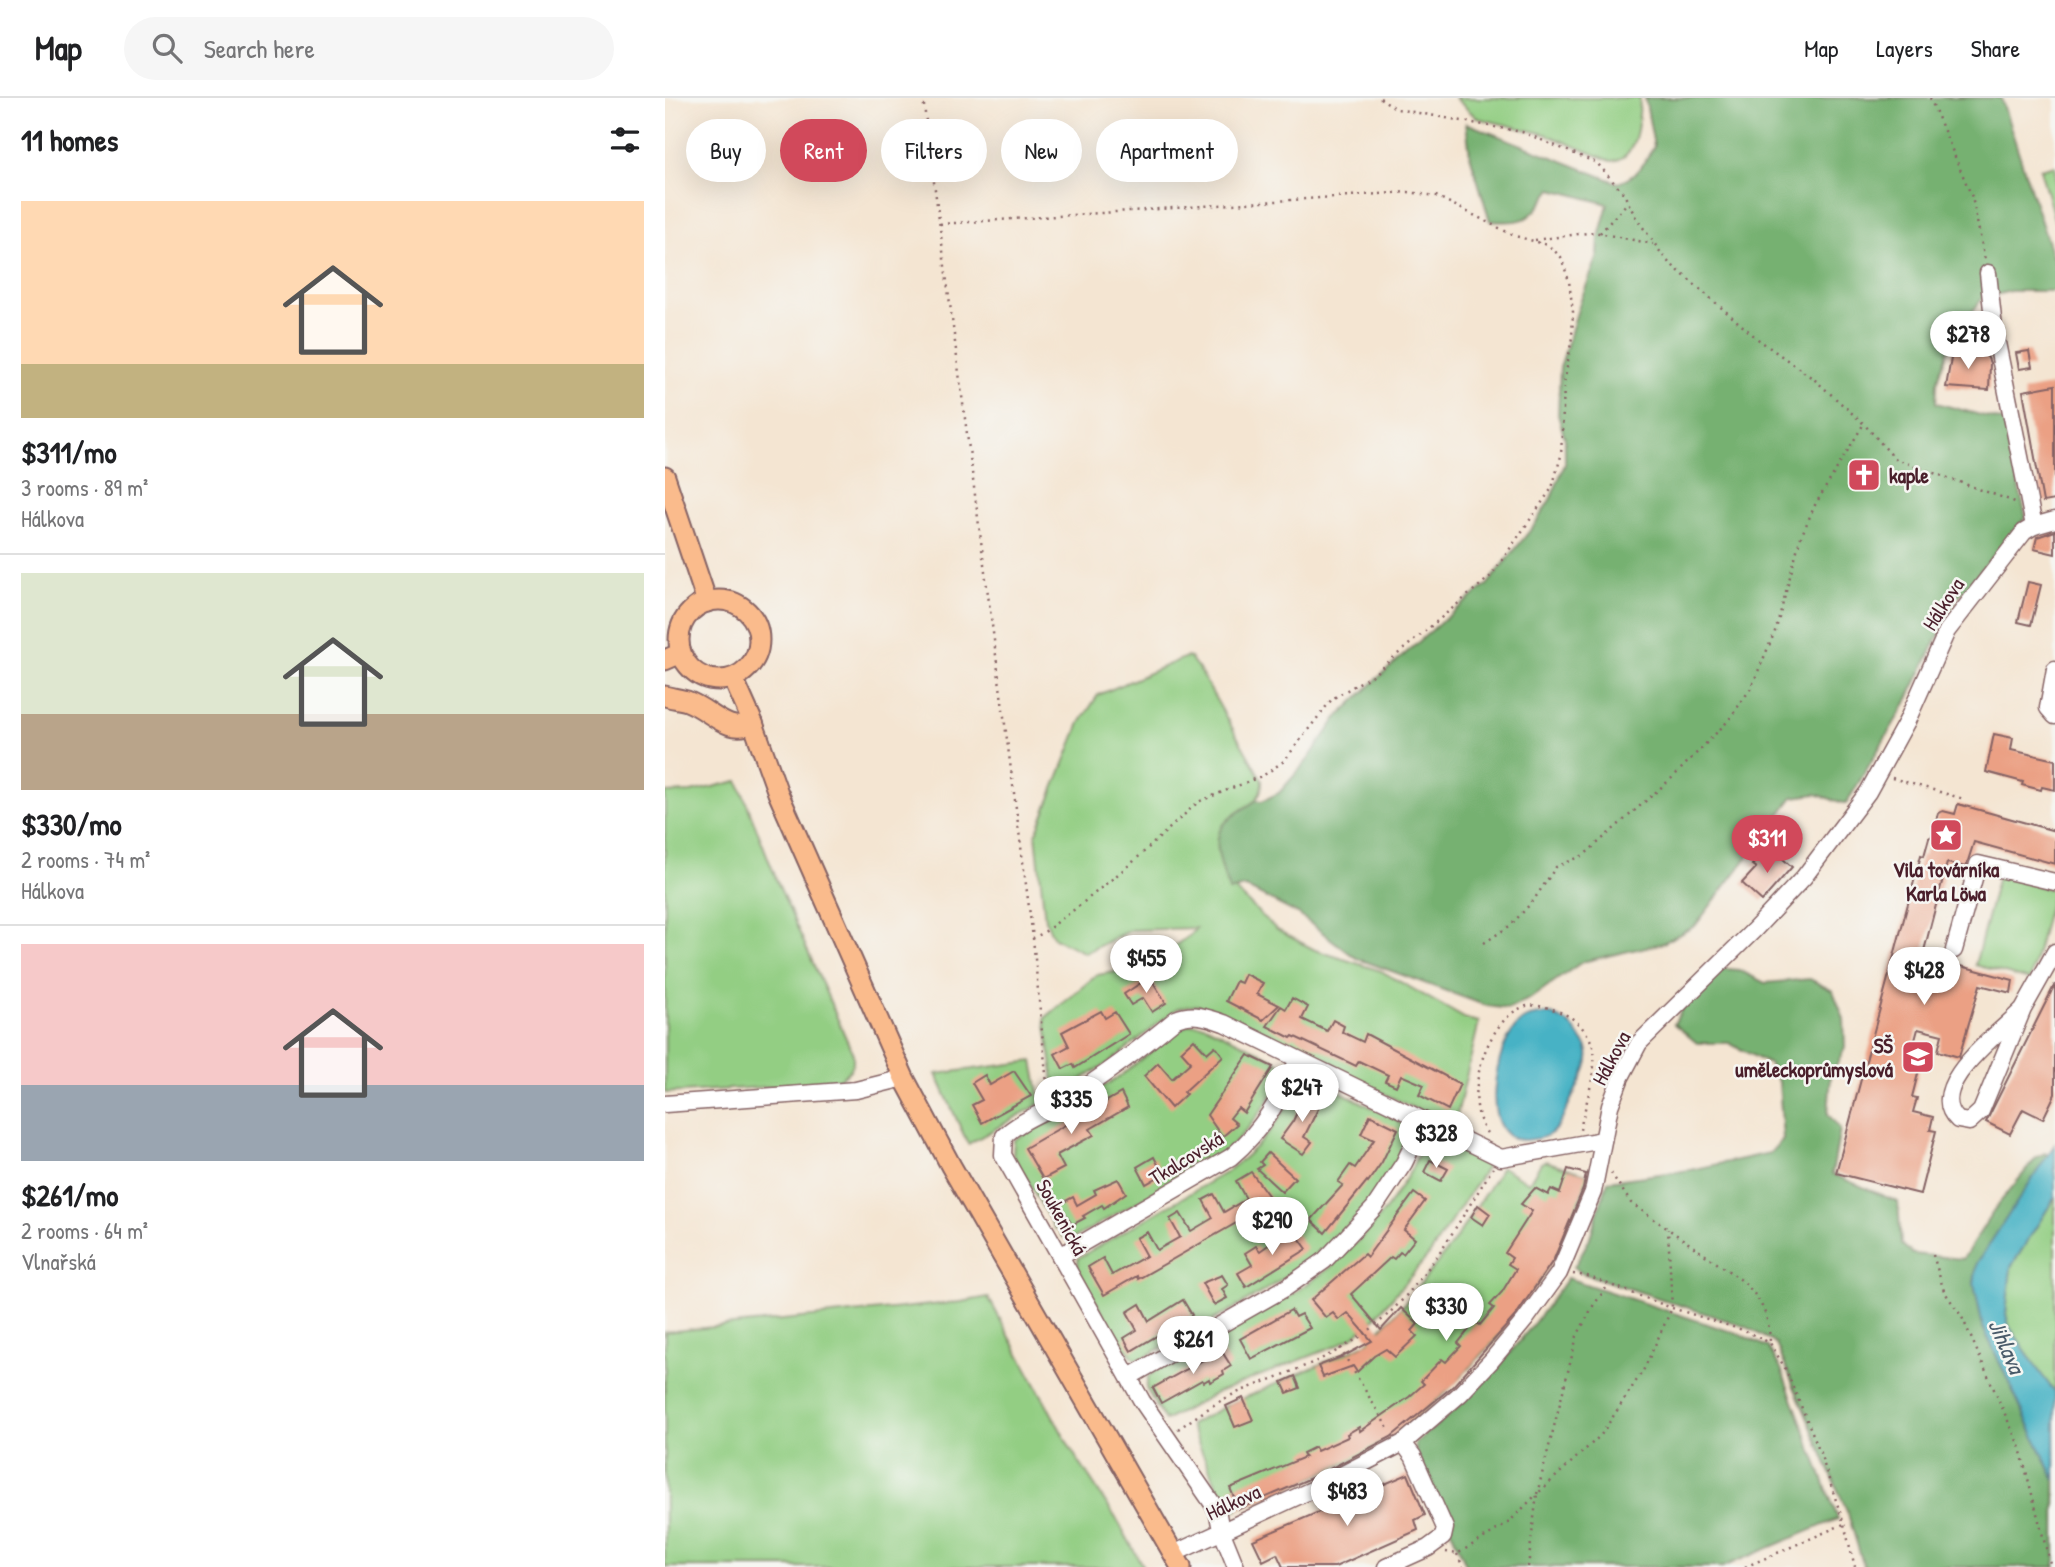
<!DOCTYPE html>
<meta charset="utf-8">
<style>
:root{--surface:#fff;--page:#f6f6f6;--text:#202124;--muted:#757577;--line:#e0e0e0;--accent:#d1495b}
body{margin:0;font-family:"Patrick Hand",sans-serif;background:var(--page);color:var(--text);height:100vh;display:flex;flex-direction:column;font-size:26px;white-space:nowrap}
*{box-sizing:border-box;margin:0}
p{font-size:23px;color:var(--muted)}
.icon{flex:none;width:38px;height:38px;fill:none;stroke:currentColor;stroke-width:2;stroke-linecap:round;stroke-linejoin:round}
.map{position:relative;flex:1;overflow:hidden}
.side{display:flex;flex-direction:column;background:var(--surface);width:665px}
.side>*{flex:none}
.guide{position:absolute;left:21px;top:21px;width:665px;height:63px;display:flex;gap:14px}
.price{position:absolute;translate:-50% -60px;padding:0 16px;border-radius:24px;background:#fff;color:#222;font-size:23px;line-height:46px;filter:drop-shadow(0 2px 4px #0008)}
.price::after{content:'';position:absolute;left:50%;top:42px;width:21px;height:16px;margin-left:-10px;background:inherit;clip-path:polygon(0 0,100% 0,50% 100%)}
.price.selected{background:var(--accent);color:#fff}
ul{padding:0;list-style:none}
li{display:grid;align-content:center;gap:14px;height:371px;padding:0 21px}
li+li{border-top:2px solid var(--line)}
li span{display:grid;place-items:center;height:217px;border-radius:0px;color:#555}
li>.icon{margin-inline-start:auto}
span .icon{width:126px;height:126px;fill:#fffc;stroke-width:1}
li b{font-size:30px}
h2{display:flex;justify-content:space-between;align-items:center;height:84px;padding:0 21px;font-size:30px}
.pill{padding:0 24px;border-radius:32px;background:var(--surface);box-shadow:0 7px 28px #0002;font-size:24px;line-height:63px}
.pill.selected{background:var(--accent);color:#fff}
header{display:flex;align-items:center;gap:42px;box-sizing:border-box;height:98px;padding:0 35px;background:var(--surface);border-bottom:2px solid var(--line)}
header strong{font-size:33px}
nav{display:flex;gap:38px;margin-inline-start:auto;font-size:24px}
.search{width:490px;height:63px;background:var(--page);display:flex;align-items:center;gap:18px;box-sizing:border-box;padding:0 24px;border-radius:38px;color:var(--muted);font-size:26px}
main{display:flex;flex:1;min-height:0}
.map>svg:first-child{display:block}
.green{fill:#93ce83;stroke:#6e7657;stroke-width:2}
.forest{fill:#76b171;stroke:#60684e;stroke-width:2}
.water{fill:#47b2c5;stroke:#486878;stroke-width:2}
.building{fill:#eba084}
.lines{fill:none;stroke-linecap:round;stroke-linejoin:round}
.minor-casing{stroke:#866465;stroke-width:19}
.major-casing{stroke:#866465;stroke-width:23}
.path{stroke:#866465;stroke-width:2.5;stroke-dasharray:2 5;stroke-linecap:butt}
.minor{stroke:#fff;stroke-width:16}
.major{stroke:#fabb8c;stroke-width:19}
.labels{text-anchor:middle;dominant-baseline:central;stroke-width:5;stroke-linejoin:round;paint-order:stroke}
.poi-label{font-size:21px;font-weight:bold;fill:#4a1f2b;stroke:#f6f6f2;text-anchor:start}
.street-label{font-size:21px;fill:#4a1f2b;stroke:#f6f6f2}
.water-label{font-size:23px;font-style:italic;fill:#495a69;stroke:#f6f6f2}
</style>
<header>
<strong>Map</strong>
<div class="search"><svg class="icon" aria-label="search" viewBox="0 0 24 24"><circle cx="10" cy="10" r="6"/><path d="M15 15l6 6"/></svg>Search here</div>
<nav><a>Map</a><a>Layers</a><a>Share</a></nav>
</header>
<main>
<section class="side">
<h2>11 homes<svg class="icon" aria-label="filters" viewBox="0 0 24 24"><path d="M4 7h16M4 17h16"/><circle cx="9" cy="7" r="2"/><circle cx="15" cy="17" r="2"/></svg></h2>
<ul>
<li><span style="background:linear-gradient(#ffd9b3 75%,#c2b280 0)"><svg class="icon" aria-label="home" viewBox="0 0 24 24"><path d="M3 11l9-7 9 7M6 9v11h12V9"/></svg></span><div><b>$311/mo</b><p>3 rooms · 89 m²</p><p>Hálkova</p></div></li>
<li><span style="background:linear-gradient(#dfe7d0 65%,#b9a48a 0)"><svg class="icon" aria-label="home" viewBox="0 0 24 24"><path d="M3 11l9-7 9 7M6 9v11h12V9"/></svg></span><div><b>$330/mo</b><p>2 rooms · 74 m²</p><p>Hálkova</p></div></li>
<li><span style="background:linear-gradient(#f6c9c9 65%,#9aa5b1 0)"><svg class="icon" aria-label="home" viewBox="0 0 24 24"><path d="M3 11l9-7 9 7M6 9v11h12V9"/></svg></span><div><b>$261/mo</b><p>2 rooms · 64 m²</p><p>Vlnařská</p></div></li>
</ul>
</section>
<div class="map">
<svg width="1390" height="1469" viewBox="0 0 1390 1469">
<rect width="100%" height="100%" fill="#f6f6f2"/>
<filter id="ink" filterUnits="userSpaceOnUse"><feTurbulence type="fractalNoise" baseFrequency=".0143" numOctaves="2"/><feDisplacementMap in="SourceGraphic" scale="14" xChannelSelector="R" yChannelSelector="G"/><feConvolveMatrix kernelMatrix="1 2 1 2 8 2 1 2 1" color-interpolation-filters="sRGB"/></filter>
<filter id="wash" filterUnits="userSpaceOnUse"><feTurbulence type="fractalNoise" baseFrequency=".00686" numOctaves="4" result="noise"/><feDisplacementMap in="SourceGraphic" scale="28" xChannelSelector="R" yChannelSelector="G"/><feGaussianBlur stdDeviation="1.57" result="paint"/><feColorMatrix in="noise" values="0 0 0 0 0 0 0 0 0 0 0 0 0 0 0 0 0 1.4 0 .05"/><feComposite in="paint" operator="in"/></filter>
<g filter="url(#wash)">
<rect width="100%" height="100%" fill="#f4e5d2"/>
<g class="green">
<path d="M790,0H975C974,19 974,62 946,63L880,36L812,20Z"/>
<path d="M1390,67V124L1375,71Z"/>
<path d="M521,559L525,560L533,570L597,682C599,716 551,711 554,752C555,764 559,777 563,789L565,787L612,832L650,852L716,873L801,921L814,924L789,1030L552,913L532,907L513,910L445,964L391,997L380,920L432,877L468,871L492,860L525,837L531,830L466,832L420,855L389,840L380,822L371,736L415,625L433,597Z"/>
<path d="M73,683L114,788L188,956V965L185,972L175,981L133,987L0,995V695L26,694Z"/>
<path d="M1333,778L1388,792L1365,882L1310,867Z"/>
<path d="M525,926L540,927L607,960L616,967L618,976C603,1007 585,1032 559,1054L411,1139L402,1141L397,1138L393,1130L390,1131L348,1057L349,1042L454,979L513,932Z"/>
<path d="M368,963L376,1005L303,1046L271,976Z"/>
<path d="M642,980L650,981L732,1022L742,1031C744,1043 733,1059 727,1070C672,1166 571,1208 478,1260L470,1261L461,1251L458,1252L413,1171V1160L560,1075C584,1057 606,1037 620,1011C627,1000 630,985 642,980Z"/>
<path d="M767,1041L772,1042L823,1067L764,1157L708,1222L690,1237L671,1248L553,1294L500,1323L481,1290L483,1279L489,1274L631,1194L666,1169L696,1140L722,1110L745,1074L757,1048Z"/>
<path d="M880,1063L924,1077L904,1135L877,1180L831,1242L778,1297L739,1331L695,1359L564,1415L525,1327L561,1308L701,1246L736,1210L788,1145L837,1069L864,1085L876,1065Z"/>
<path d="M1390,1099V1294L1376,1276L1344,1228L1341,1216L1346,1169Z"/>
<path d="M323,1199L407,1353L454,1425L478,1469H0V1234L296,1204Z"/>
</g>
<g class="forest">
<path d="M980,0H1336L1390,167V193H1345L1317,201L1287,240L1272,285L1271,305L1338,323L1361,419L1292,500L1241,605L1181,706L1151,696L1128,699L1030,828L998,845L917,864L866,900L844,911L822,908L691,860L633,816L580,789L564,793C559,774 544,743 559,726C567,716 581,709 592,702L597,703L614,695L642,663L672,620L713,580L776,524L822,487L870,426L886,400L900,366V341L893,317L895,270L915,204L933,158L934,139L943,106L887,91C864,121 865,126 825,123L805,57L801,25L953,85C973,78 979,66 989,48Z"/>
<path d="M1051,870L1074,872L1100,885L1145,881L1168,893L1179,921L1180,950L1166,978L1163,1016L1175,1031L1167,1076L1233,1104L1236,1146L1248,1156L1298,1161L1331,1109L1372,1059L1380,1055L1383,1059L1312,1165L1309,1186L1318,1229L1390,1382V1469H1199L1183,1416L1111,1246L1082,1229L914,1174L909,1169L924,1142L943,1083L1025,1072L1105,1055L1118,1041L1114,984L1104,966L1064,945H1032L1009,926L1031,883Z"/>
<path d="M902,1180L1076,1237L1103,1249L1116,1271L1173,1421L1058,1469H802L751,1353L750,1345C815,1295 855,1247 902,1180Z"/>
</g>
<g class="water">
<path d="M884,916C901,923 906,924 916,941C917,944 921,946 922,950C928,964 913,987 907,1000C901,1011 896,1028 885,1036C877,1041 856,1044 848,1040C814,1026 832,939 858,922C865,917 875,917 884,916Z"/>
<path d="M1390,1046V1099L1346,1169L1341,1216L1344,1228L1376,1276L1390,1294V1382L1318,1229L1309,1186L1312,1165Z"/>
</g>
<g id="blocks">
<g class="building">
<path d="M1288,249H1303V257L1322,258L1325,265L1324,292L1281,289Z"/>
<path d="M1364,253L1367,269L1354,271L1351,255Z"/>
<path d="M1390,287V402L1378,404L1358,293Z"/>
<path d="M1390,433V456L1369,451L1372,439Z"/>
<path d="M1363,484L1376,487L1366,527L1353,524Z"/>
<path d="M1329,636L1348,640L1346,652L1390,662V692L1377,689L1376,692L1357,687L1358,684L1321,674Z"/>
<path d="M1293,706L1390,733V766L1309,744L1301,769L1282,765L1255,868L1294,878L1296,868L1348,882L1346,895L1315,887L1294,959L1273,953L1277,937L1253,931L1247,953L1258,956L1247,999L1252,1000L1248,1014L1268,1019L1265,1032L1271,1033L1255,1096L1171,1075L1256,757L1259,758L1264,740L1267,738L1273,715L1278,713L1290,716Z"/>
<path d="M1107,751L1127,769L1097,803L1077,785L1091,770L1087,767L1096,758L1099,761Z"/>
<path d="M580,876L598,885L592,896L614,907L598,922L561,903L571,883L576,885Z"/>
<path d="M485,879L501,905L487,914L478,900L466,907L459,896Z"/>
<path d="M1390,886V996L1378,1021L1358,1011L1345,1036L1321,1024Z"/>
<path d="M627,900L643,909L637,921L662,933L668,922L679,928L677,934L698,944L701,936L795,986L783,1012L754,997L759,987L736,977L731,988L720,983L723,977L694,963L691,968L628,938L626,940L602,928L616,908L621,911Z"/>
<path d="M436,913L440,920L450,914L464,936L410,970L408,966L398,971L390,956L404,948L397,934Z"/>
<path d="M529,941L542,955L550,948L558,958L519,994L521,996L506,1010L479,978L493,965L507,981L526,964L516,953Z"/>
<path d="M583,957L608,969L579,1015L573,1010L565,1020L572,1026L557,1039L542,1017Z"/>
<path d="M349,973L366,998L317,1025L307,1007L317,1002L307,985L320,977L325,987Z"/>
<path d="M456,995L463,1009L425,1031L429,1037L392,1057L399,1070L378,1081L360,1050Z"/>
<path d="M641,995L657,1003L639,1039L647,1044L638,1056L615,1041L628,1023Z"/>
<path d="M705,1017L733,1031L717,1064L703,1084L702,1083L660,1135L646,1122L678,1087L673,1084L685,1067L690,1070L709,1042L696,1036Z"/>
<path d="M603,1055L630,1080L617,1094L592,1071L598,1067L595,1064Z"/>
<path d="M489,1059L498,1076L481,1086L472,1069Z"/>
<path d="M765,1062L783,1071L776,1083L759,1074Z"/>
<path d="M903,1071L921,1076L918,1091L889,1161L851,1217L788,1288L726,1339L655,1376L574,1411L565,1390L640,1359L638,1355L650,1349L652,1353L683,1339L682,1336L694,1329L695,1333L744,1299L759,1286L756,1283L777,1261L781,1264L796,1248L793,1245L810,1224L815,1227L829,1210L825,1207L837,1194L851,1171L843,1166L847,1160L840,1155L867,1113L856,1106L870,1090L883,1097L886,1091L895,1095Z"/>
<path d="M586,1074L608,1104L473,1181L472,1178L439,1197L423,1169L438,1160L447,1177L481,1158L471,1140L482,1134L492,1152L515,1139L505,1121L515,1115L526,1133L548,1120L538,1102L549,1096L559,1114L581,1101L571,1083Z"/>
<path d="M453,1081L461,1095L439,1110L437,1107L418,1118L420,1120L407,1127L395,1106L408,1099L412,1107L431,1096L429,1092Z"/>
<path d="M749,1095L760,1103L739,1132L750,1141L738,1156L735,1154L729,1161L726,1159L686,1196L716,1232L736,1210L753,1226L747,1233L752,1238L730,1259L721,1251L709,1258L692,1274L688,1268L658,1279L653,1268L679,1258L707,1243L683,1215L674,1222L668,1215L661,1220L646,1202L699,1156L702,1159Z"/>
<path d="M813,1107L825,1116L818,1127L806,1119Z"/>
<path d="M627,1130L642,1151L581,1189L573,1175L587,1167L580,1155L591,1148L595,1153Z"/>
<path d="M557,1177L563,1187L557,1191L562,1200L549,1207L537,1185Z"/>
<path d="M518,1202L527,1217L466,1253L459,1240L472,1232L462,1214L475,1206L484,1223Z"/>
<path d="M626,1212L630,1219L636,1216L645,1230L586,1261L575,1241Z"/>
<path d="M556,1252L566,1268L558,1273L559,1276L545,1284L544,1281L539,1284L537,1282L496,1305L488,1290Z"/>
<path d="M630,1278L635,1290L622,1295L617,1284Z"/>
<path d="M578,1300L588,1322L570,1329L561,1308Z"/>
<path d="M743,1376L760,1417L750,1422L753,1432L670,1469H618L612,1456L598,1463L588,1442Z"/>
</g>
</g>
</g>
<g filter="url(#ink)">
<use href="#blocks" fill-opacity="0" stroke="#866465" stroke-width="2"/>
<g class="lines">
<defs>
<g id="minor">
<path d="M1323,175L1329,230L1369,428"/>
<path d="M1390,571L1383,610L1390,618"/>
<path d="M1289,852L1313,766L1390,784"/>
<path d="M1358,911C1338,933 1257,989 1293,1022L1304,1024L1316,1013L1358,911L1390,854"/>
<path d="M0,1006L191,992L239,980"/>
<path d="M395,1158L566,1059C598,1032 615,1000 633,962"/>
<path d="M464,1279L622,1189L659,1163L709,1110L739,1065L759,1024"/>
<path d="M508,1456L653,1389L738,1345L795,1296L826,1263L860,1222L894,1175L928,1094L945,1008L956,979L974,945L1089,832L1139,779L1203,694L1242,623L1282,533L1359,434L1369,428L1390,422"/>
<path d="M571,1469L556,1432L552,1412L477,1303L338,1057L339,1038C356,1022 380,1014 400,1002C439,978 475,951 511,921C528,914 542,919 559,925L836,1060L938,1042"/>
<path d="M721,1469L763,1450L778,1439L780,1430L748,1358L738,1345"/>
</g>
<g id="major">
<path d="M0,379L42,504"/>
<circle cx="54" cy="542" r="40"/>
<path d="M0,562L16,555"/>
<path d="M68,580L88,625L113,695L239,980L286,1068L516,1469"/>
<path d="M0,598C7,600 15,601 22,603C47,612 61,637 88,625"/>
</g>
</defs>
<use href="#minor" class="minor-casing"/>
<use href="#major" class="major-casing"/>
<g class="path">
<path d="M258,0L368,840L383,997"/>
<path d="M715,0L732,11L857,34L932,65L959,96L970,118L1001,162L1094,242L1150,282L1199,326L1230,361L1350,404"/>
<path d="M1265,0L1307,99L1320,162"/>
<path d="M275,126L743,94L771,98L850,138L883,147L896,159L904,183L908,214L907,239L899,287L896,358L887,390L826,478L709,576L667,601L619,663L599,677L533,704L469,763L414,808L378,835L368,840"/>
<path d="M935,135L963,104"/>
<path d="M870,142L929,134L988,146"/>
<path d="M1227,680L1299,701"/>
<path d="M819,845L846,827L868,803L891,769L919,757L1008,679L1063,623L1086,590L1111,531L1135,441L1150,407L1198,327"/>
<path d="M822,1035C797,1003 819,924 858,909C871,904 893,912 905,919C916,926 927,940 929,953C932,973 919,1011 915,1032"/>
<path d="M946,1075L966,1105L1079,1184C1097,1203 1104,1218 1105,1244"/>
<path d="M1268,1157L1279,1193L1297,1219L1355,1350L1386,1469"/>
<path d="M908,1176L922,1178L1007,1210L1081,1233L1105,1245L1120,1270L1152,1346L1179,1426L1190,1469"/>
<path d="M675,1250L725,1334"/>
<path d="M513,1331C531,1319 548,1306 567,1297C609,1279 655,1266 693,1240C753,1201 790,1129 828,1070"/>
<path d="M781,1454L792,1456L842,1426L872,1396L912,1238L928,1208L944,1186"/>
<path d="M792,1456L798,1469"/>
<path d="M863,1469L872,1396L936,1337L979,1271L1007,1210L1003,1131"/>
<path d="M1080,1469L1179,1426"/>
</g>
<use href="#minor" class="minor"/>
<use href="#major" class="major"/>
</g>
</g>
<defs>
<symbol id="church-square" viewBox="-11 -11 22 22"><rect x="-9" y="-9" width="18" height="18" rx="4" fill="#d1495b" stroke="#f6f6f2"/><path d="M-1.2-6h2.4v3.5h3.3v2.4h-3.3V6h-2.4V-.1h-3.3v-2.4h3.3Z" fill="#fff"/></symbol>
<symbol id="sight-square" viewBox="-11 -11 22 22"><rect x="-9" y="-9" width="18" height="18" rx="4" fill="#d1495b" stroke="#f6f6f2"/><path d="M0-6L1.8-2.2L6-1.7L2.9 1.2L3.7 5.4L0 3.3L-3.7 5.4L-2.9 1.2L-6-1.7L-1.8-2.2Z" fill="#fff"/></symbol>
<symbol id="university-square" viewBox="-11 -11 22 22"><rect x="-9" y="-9" width="18" height="18" rx="4" fill="#d1495b" stroke="#f6f6f2"/><path d="M0-5L7-2L0 1L-7-2ZM-4 1L0 2.5L4 1V4Q0 6-4 4Z" fill="#fff"/></symbol>
</defs>
<g fill-rule="evenodd">
<use href="#church-square" x="1180" y="358" width="38" height="38"/>
<use href="#sight-square" x="1262" y="718" width="38" height="38"/>
<use href="#university-square" x="1234" y="940" width="38" height="38"/>
</g>
<g class="labels">
<g class="poi-label">
<text x="1224" y="377">kaple</text>
<text x="1281" y="771" text-anchor="middle">Vila továrníka<tspan x="1281" dy="24">Karla Löwa</tspan></text>
<text x="1228" y="947" text-anchor="end">SŠ<tspan x="1228" dy="24">uměleckoprůmyslová</tspan></text>
</g>
<g class="street-label">
<text transform="translate(1278 506) rotate(-57)">Hálkova</text>
<text transform="translate(946 960) rotate(-62)">Hálkova</text>
<text transform="translate(521 1060) rotate(-32)">Tkalcovská</text>
<text transform="translate(397 1119) rotate(61)">Soukenická</text>
<text transform="translate(568 1404) rotate(-25)">Hálkova</text>
</g>
<g class="water-label">
<text transform="translate(1342 1248) rotate(66)">Jihlava</text>
</g>
</g>
</svg>
<b class="price" style="left:1303px;top:273px">$278</b>
<b class="price selected" style="left:1102px;top:777px">$311</b>
<b class="price" style="left:481px;top:897px">$455</b>
<b class="price" style="left:1259px;top:909px">$428</b>
<b class="price" style="left:637px;top:1026px">$247</b>
<b class="price" style="left:406px;top:1038px">$335</b>
<b class="price" style="left:771px;top:1072px">$328</b>
<b class="price" style="left:607px;top:1159px">$290</b>
<b class="price" style="left:781px;top:1245px">$330</b>
<b class="price" style="left:528px;top:1278px">$261</b>
<b class="price" style="left:682px;top:1430px">$483</b>
<div class="guide">
<a class="pill">Buy</a>
<a class="pill selected">Rent</a>
<a class="pill">Filters</a>
<a class="pill">New</a>
<a class="pill">Apartment</a>
</div>
</div>
</main>
